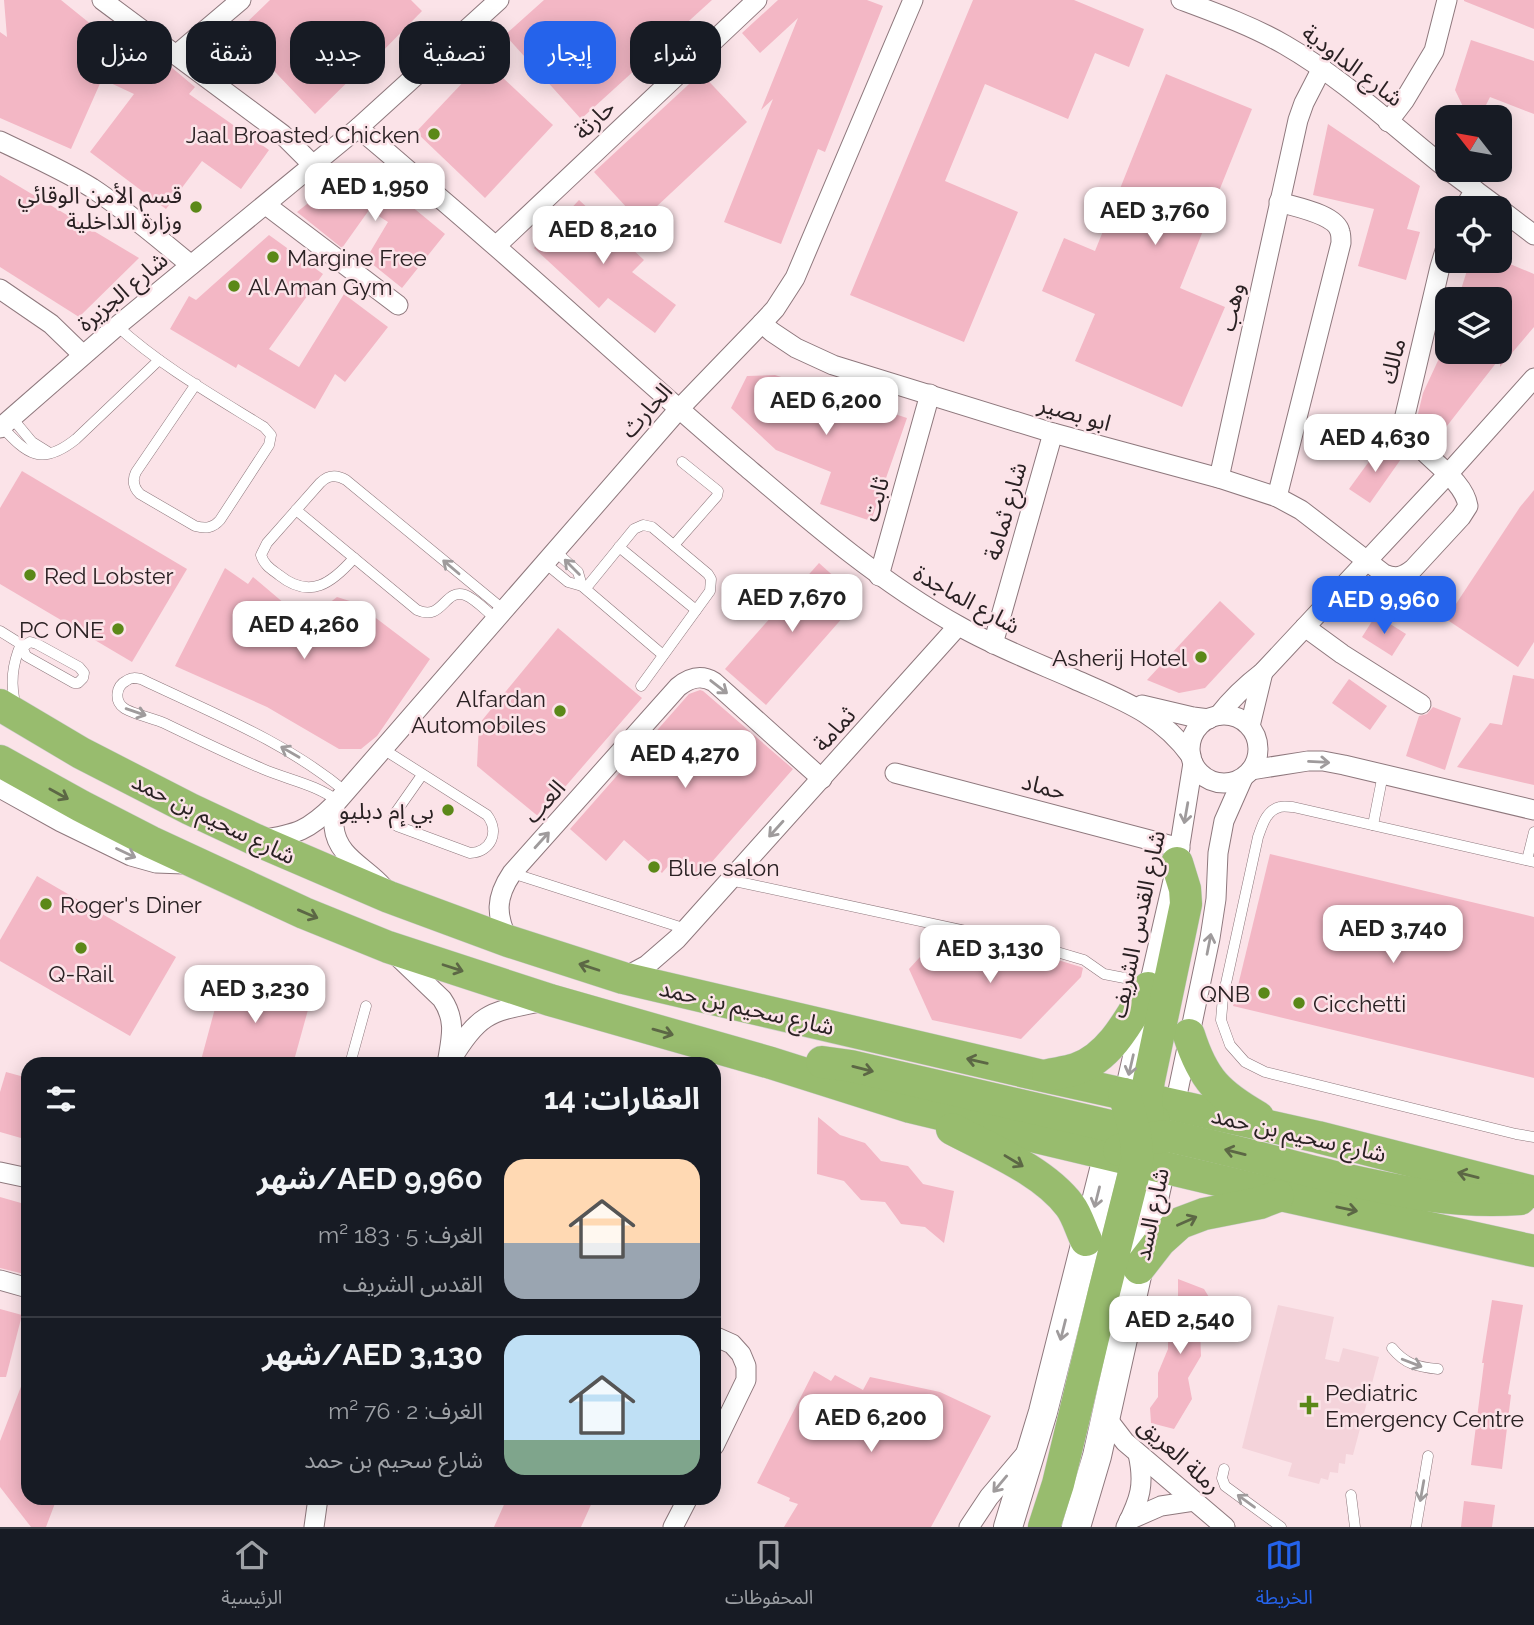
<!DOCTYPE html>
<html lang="ar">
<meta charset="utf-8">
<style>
:root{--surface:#171b24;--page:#20242c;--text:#f1f3f6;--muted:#9ea1a6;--line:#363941;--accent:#2563eb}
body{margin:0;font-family:Raleway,"Noto Sans Arabic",sans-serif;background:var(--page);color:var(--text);direction:rtl;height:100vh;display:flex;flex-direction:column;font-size:26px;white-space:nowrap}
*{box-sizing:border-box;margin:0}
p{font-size:23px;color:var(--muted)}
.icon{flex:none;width:38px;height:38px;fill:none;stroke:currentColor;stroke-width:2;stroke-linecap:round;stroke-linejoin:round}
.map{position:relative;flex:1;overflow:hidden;direction:ltr}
.drawer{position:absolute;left:21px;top:1057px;width:700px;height:448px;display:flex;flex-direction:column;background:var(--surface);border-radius:21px;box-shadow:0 4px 18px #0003;direction:rtl}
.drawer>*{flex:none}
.top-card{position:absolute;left:21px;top:21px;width:700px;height:63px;direction:rtl;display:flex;gap:14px}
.needle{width:46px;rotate:301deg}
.controls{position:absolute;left:1435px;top:105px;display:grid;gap:14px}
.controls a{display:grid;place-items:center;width:77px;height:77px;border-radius:14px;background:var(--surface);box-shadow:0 4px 18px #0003;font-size:35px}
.price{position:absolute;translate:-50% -60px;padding:0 16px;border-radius:14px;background:#fff;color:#222;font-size:23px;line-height:46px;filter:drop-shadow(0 2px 4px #0008)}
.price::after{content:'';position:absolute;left:50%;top:42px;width:21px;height:16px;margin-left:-10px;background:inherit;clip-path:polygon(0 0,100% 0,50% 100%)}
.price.selected{background:var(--accent);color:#fff}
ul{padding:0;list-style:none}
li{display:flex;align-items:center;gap:21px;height:175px;padding:0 21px}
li+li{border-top:2px solid var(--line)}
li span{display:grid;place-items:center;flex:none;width:196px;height:140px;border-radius:21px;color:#555}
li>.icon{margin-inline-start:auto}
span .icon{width:84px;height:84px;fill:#fffc;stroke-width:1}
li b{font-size:30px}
h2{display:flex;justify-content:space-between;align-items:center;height:84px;padding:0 21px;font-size:30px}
.chip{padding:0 24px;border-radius:21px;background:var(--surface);box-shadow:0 4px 18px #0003;font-size:24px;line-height:63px}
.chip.selected{background:var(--accent);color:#fff}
.dock{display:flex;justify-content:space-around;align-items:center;height:98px;border-top:2px solid var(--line);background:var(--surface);font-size:19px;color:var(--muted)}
.dock a{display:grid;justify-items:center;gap:4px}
.dock .selected{color:var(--accent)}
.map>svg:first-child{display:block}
.built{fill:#f4d3da}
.building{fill:#f3b7c5}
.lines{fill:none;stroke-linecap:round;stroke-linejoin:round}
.service-casing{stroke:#8e787d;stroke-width:11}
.minor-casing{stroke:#8e787d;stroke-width:21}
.secondary-casing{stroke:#8e787d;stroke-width:30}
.trunk-casing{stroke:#d0cecf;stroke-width:33}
.service{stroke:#fff;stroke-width:10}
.minor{stroke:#fff;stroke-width:19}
.secondary{stroke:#fff;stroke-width:28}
.trunk{stroke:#98bc6e;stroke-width:32}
.oneway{stroke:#9f9b9c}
.oneway2{stroke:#5c6745}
.poi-dot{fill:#5b8818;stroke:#fbe3e8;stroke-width:2.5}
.labels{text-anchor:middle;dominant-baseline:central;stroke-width:5;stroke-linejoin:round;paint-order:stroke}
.street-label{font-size:23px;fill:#2a2123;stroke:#fbe3e8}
.poi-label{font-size:23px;fill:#2a2123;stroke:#fbe3e8;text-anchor:end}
</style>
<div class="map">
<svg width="1534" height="1527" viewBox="0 0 1534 1527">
<rect width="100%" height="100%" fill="#fbe3e8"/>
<path class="built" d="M1278,1305L1334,1317L1325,1359L1339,1362L1343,1348L1379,1357L1353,1455L1346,1454L1345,1464L1339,1463L1338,1473L1330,1472L1328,1480L1321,1478L1319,1484L1288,1476L1292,1463L1242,1448Z"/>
<g class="building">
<path d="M4,0H61L160,80L171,67L195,87L189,94L269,150L241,189L202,161L166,209L90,152L134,94L102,79L71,149L0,118V32L7,37Z"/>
<path d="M270,0H411L422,11L376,58L374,56L315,114L237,32Z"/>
<path d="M544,0H712L581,119L505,35Z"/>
<path d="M778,0H867L883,6L825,152L818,149L781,244L724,222L773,99L761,110L798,18L760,53L742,33Z"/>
<path d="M973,0H1074L1144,29L1129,67L1095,53L1068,119L985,84L945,181L1018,212L964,342L850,295Z"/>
<path d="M1464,0H1534V29L1464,1Z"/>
<path d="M1471,40L1534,61V114L1490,97L1480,117H1468L1455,90Z"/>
<path d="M484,60L553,125L485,198L416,132Z"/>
<path d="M701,73L747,122L640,222L594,172Z"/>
<path d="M1166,74L1252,109L1180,288L1225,307L1182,407L1075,361L1095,314L1042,291L1064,238L1095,251Z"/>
<path d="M1328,124L1420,186L1407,229L1420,232L1406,280L1358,266L1374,209L1313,195Z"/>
<path d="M359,169L370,172L445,234L402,288L366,259L388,222L369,210L342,248L297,212L346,173Z"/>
<path d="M0,175L139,258L79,317L0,267Z"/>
<path d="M579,200L644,260L632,272L676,305L655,333L608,298L599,308L534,248Z"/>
<path d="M269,235L323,274L269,349L299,367L344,294L388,327L345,382L335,374L315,409L238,364L236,368L170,329L189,296L196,300Z"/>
<path d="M1470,261H1503L1534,274V327L1500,367V358L1436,440L1418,426L1416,422L1423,393L1442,352H1500V299H1458Z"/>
<path d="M775,375L907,418L871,521L820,504L831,472L776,450L731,408L747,376Z"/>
<path d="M1381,445L1401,459L1370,503L1349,489Z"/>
<path d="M22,471L187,569L132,662L0,584V508Z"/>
<path d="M1534,490V642L1518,667L1446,619L1520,507Z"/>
<path d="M819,563L859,599L766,705L725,669Z"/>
<path d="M225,568L248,584L253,577L311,626L320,610L337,597L356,603L430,659L377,736L361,749H339L267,707L175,666Z"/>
<path d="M1220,601L1255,634L1205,688L1179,693L1147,680Z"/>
<path d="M1376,615L1406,634L1392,656L1362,637Z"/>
<path d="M558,628L642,698L539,817L477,766L479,724Z"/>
<path d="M1513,675L1534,679V785L1457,767L1490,723L1502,725Z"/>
<path d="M1349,679L1387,706L1370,730L1332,703Z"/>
<path d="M700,690L703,691L793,769L697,879L674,859L662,873L624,840L606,861L570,829L689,694Z"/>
<path d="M1433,707L1461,718L1445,770L1406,756L1419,716L1427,714Z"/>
<path d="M1270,854L1534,917V1078L1233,1006Z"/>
<path d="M37,876L176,957L130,1036L0,961V940Z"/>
<path d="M942,933L1038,954L1081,967L1083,968L1081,977L1021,1039L932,1020L909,969Z"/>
<path d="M224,975L311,999L293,1064H200Z"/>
<path d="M6,1072L28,1078V1140L0,1132V1092Z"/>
<path d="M818,1117L840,1135L865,1143L881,1161L908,1166L923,1184L954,1191L944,1243L925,1227L901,1224L885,1202L861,1200L844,1181L817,1174Z"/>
<path d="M0,1197L28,1205V1275L0,1268Z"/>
<path d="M1178,1279L1204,1289L1212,1302L1200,1328L1201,1356L1188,1378L1192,1399L1174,1429L1151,1423L1150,1408L1158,1397V1373L1168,1349V1324L1178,1304Z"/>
<path d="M1492,1300L1523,1305L1508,1394L1511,1395L1502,1469L1471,1465L1484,1363H1482Z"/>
<path d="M0,1309L22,1315L6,1377H0Z"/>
<path d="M27,1371H28V1498H57L46,1527H31L0,1487V1441Z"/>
<path d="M814,1371L831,1381L835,1375L863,1390L870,1377L940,1392L991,1416L931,1527H784L798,1504L789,1501L790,1498L757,1483Z"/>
<path d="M507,1498H594L581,1527H494Z"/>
<path d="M1464,1501L1495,1505L1492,1527H1461Z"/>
</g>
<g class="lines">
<defs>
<g id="service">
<path d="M117,326C161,366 214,396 264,427L271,435L269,445L220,520C213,528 206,529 195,526L140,494C133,487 132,480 136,472L196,384"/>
<path d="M12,418L32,442L48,452"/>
<path d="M1,426C27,454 41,467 76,439L159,360"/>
<path d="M296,510L417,610C443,622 444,588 465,595C476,599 487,612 496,619"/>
<path d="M674,545L717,496L718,491L682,462"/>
<path d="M619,547L696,610"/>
<path d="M555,551L578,572L582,586"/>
<path d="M354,558C332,583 310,600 279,575C271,569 264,565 261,555L267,543L320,483C328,475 336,474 346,480L504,610"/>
<path d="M545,563L568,582L582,586L663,655"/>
<path d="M586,588L634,529L643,525L652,527L708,574L711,579L710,591L641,686"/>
<path d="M0,631L24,646"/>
<path d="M30,642L37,644L79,667L84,673L83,678L78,683H74L26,656L23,649L24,646Z"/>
<path d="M16,707C10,684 12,665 21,644"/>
<path d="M383,749L487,815C500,832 491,852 470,853L397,826L393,819L396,812L422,775"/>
<path d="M338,801C315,784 289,780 263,769C230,755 197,739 164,723C155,719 130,713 124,708C114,701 116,686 126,681C131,677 136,678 141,679C212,713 285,741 346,792"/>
<path d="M1373,825L1383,774"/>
<path d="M1527,860L1534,832"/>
<path d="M1534,862L1293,807C1289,807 1284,806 1280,807C1266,810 1262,826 1258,837L1223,997L1221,1020L1230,1045L1245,1062L1265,1072L1516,1134L1534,1137"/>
<path d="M512,873L686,929"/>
<path d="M730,880L1040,947L1084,960L1104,974L1145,982"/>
<path d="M350,1064L366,1006"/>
<path d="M1392,1348C1405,1364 1417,1367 1438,1369"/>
<path d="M1224,1469L1222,1478L1225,1486L1281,1527"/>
<path d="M1351,1495L1355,1527"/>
<path d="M1416,1527L1428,1456"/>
</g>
<g id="minor">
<path d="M102,0L282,134L313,165"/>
<path d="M1181,0C1216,13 1252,26 1285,45C1344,79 1394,127 1447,169"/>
<path d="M176,55L241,0"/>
<path d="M1388,122L1404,101L1434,51L1447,0"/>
<path d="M358,128C384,149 409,171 434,193C539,282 639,376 744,465C812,523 880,582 959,626C996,647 1035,662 1074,679C1121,700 1160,713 1191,756"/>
<path d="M0,141C31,156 63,170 92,188C127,211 159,239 191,265"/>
<path d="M1448,170L1499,208"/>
<path d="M266,205L398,305"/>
<path d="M1464,208L1475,190"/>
<path d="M1500,209L1534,235"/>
<path d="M496,246L757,0"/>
<path d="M0,289L51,324L83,355"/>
<path d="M762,323L772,332L796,348L833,365L1053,433L1219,478L1277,497L1301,510L1384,574C1396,579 1403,577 1413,569L1461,517L1468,506C1463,475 1415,454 1403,424L1440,267L1447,244"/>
<path d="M0,428L117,326L358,128L499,0"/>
<path d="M1219,478L1298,120L1304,103L1322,68"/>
<path d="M1277,497L1341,243C1341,239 1341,235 1340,232C1336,214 1295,207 1279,202"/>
<path d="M879,576L930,394"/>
<path d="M1305,627L1342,654L1421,704"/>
<path d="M993,644L1053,433"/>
<path d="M1142,705L1193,717L1209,719"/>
<circle cx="1224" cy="749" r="34"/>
<path d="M1219,715C1232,698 1246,685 1263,672L1448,474L1534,378"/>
<path d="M1250,726L1263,672"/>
<path d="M1251,770L1308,761H1323L1344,765L1534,810"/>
<path d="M895,773L1180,848"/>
<path d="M0,788L61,822L131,856L156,863L184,864"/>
<path d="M335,804C334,812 333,819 334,827C337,857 366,867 383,887"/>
<path d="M260,840C297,834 308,831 335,804L679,409L762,323L775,309L795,278L913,0"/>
<path d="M508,941C496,915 495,898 512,873L678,687C689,678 701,674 714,682L822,779"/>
<path d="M396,955L442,999C457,1021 451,1039 447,1064"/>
<path d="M623,978L647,965L677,939L958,626"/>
<path d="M451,1060C480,1011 491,1012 544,1001"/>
<path d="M1124,1094L1177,863L1193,763"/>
<path d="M1175,1105L1210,938L1216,899L1218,853L1224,821L1243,778"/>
<path d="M0,1172L28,1178"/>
<path d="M0,1280L28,1288"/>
<path d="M714,1336L732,1344L741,1354L746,1366V1380L714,1446"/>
<path d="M1105,1416L1125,1442L1225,1527"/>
<path d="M1129,1520L1161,1506L1194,1501"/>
<path d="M314,1527L318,1498"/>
<path d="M673,1527L688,1498"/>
<path d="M969,1527L989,1497L1027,1452"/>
<path d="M1126,1527C1140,1499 1145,1485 1138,1454"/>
</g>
<g id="secondary">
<path d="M1008,1527L1043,1412L1113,1134"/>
<path d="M1076,1527L1097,1456L1166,1145"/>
</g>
<g id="trunk">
<path d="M0,705L81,753L190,809L256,840L389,897L508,941L623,978L1043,1076L1318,1137L1534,1192"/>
<path d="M0,761L81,806L151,842L304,913L388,947L550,1000L771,1063L910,1107L1280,1195L1534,1251"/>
<path d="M1189,1035C1203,1079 1218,1094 1258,1117"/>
<path d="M822,1062L851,1066L1115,1127L1135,1126L1154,1120"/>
<path d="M1048,1075C1057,1073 1067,1072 1076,1069C1111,1057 1130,1018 1148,988"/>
<path d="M1148,1118L1146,1099L1149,1080L1186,904L1185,889L1177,863"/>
<path d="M952,1129C990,1149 1044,1171 1070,1206C1077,1215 1081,1230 1086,1240"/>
<path d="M1119,1150L1152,1138L1168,1136C1224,1148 1279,1163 1335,1177C1397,1191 1455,1204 1520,1199"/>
<path d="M1139,1268L1160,1241L1180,1223L1204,1214L1260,1203L1278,1196"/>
<path d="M1044,1527L1058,1484L1104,1292L1137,1161C1138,1137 1131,1117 1124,1094"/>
</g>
</defs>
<use href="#service" class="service-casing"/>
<use href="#minor" class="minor-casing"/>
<use href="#secondary" class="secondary-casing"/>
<use href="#trunk" class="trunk-casing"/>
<use href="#service" class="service"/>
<use href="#minor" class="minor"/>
<use href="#secondary" class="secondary"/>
<use href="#trunk" class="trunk"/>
</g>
<defs><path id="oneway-shaft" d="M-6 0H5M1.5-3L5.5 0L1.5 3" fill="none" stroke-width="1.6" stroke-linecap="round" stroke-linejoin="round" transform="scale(1.75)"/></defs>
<g class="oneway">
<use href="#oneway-shaft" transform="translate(451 567) rotate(-140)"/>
<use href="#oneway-shaft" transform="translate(572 567) rotate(-135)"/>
<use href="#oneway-shaft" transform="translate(719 687) rotate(38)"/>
<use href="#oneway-shaft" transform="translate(136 712) rotate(19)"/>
<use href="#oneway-shaft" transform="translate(290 752) rotate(-150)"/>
<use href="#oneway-shaft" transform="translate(1319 762) rotate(3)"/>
<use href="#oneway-shaft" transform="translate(1186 813) rotate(100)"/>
<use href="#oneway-shaft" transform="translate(776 829) rotate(132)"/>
<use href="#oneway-shaft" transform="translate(542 840) rotate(-48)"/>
<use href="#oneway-shaft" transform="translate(126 853) rotate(25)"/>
<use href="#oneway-shaft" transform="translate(1209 944) rotate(-79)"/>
<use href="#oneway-shaft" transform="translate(1131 1065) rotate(103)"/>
<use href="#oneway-shaft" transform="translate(1097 1197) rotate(104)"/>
<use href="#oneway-shaft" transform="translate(1063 1330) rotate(104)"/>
<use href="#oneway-shaft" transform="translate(1412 1363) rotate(21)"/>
<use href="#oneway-shaft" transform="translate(1000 1484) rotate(130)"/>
<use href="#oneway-shaft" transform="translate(1422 1491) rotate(100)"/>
<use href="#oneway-shaft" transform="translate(1246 1501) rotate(-144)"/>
</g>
<g class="oneway2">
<use href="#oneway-shaft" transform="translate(59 794) rotate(29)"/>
<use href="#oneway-shaft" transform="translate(308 914) rotate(23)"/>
<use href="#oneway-shaft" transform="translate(589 967) rotate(-162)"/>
<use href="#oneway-shaft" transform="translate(453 968) rotate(18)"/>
<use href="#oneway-shaft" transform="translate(663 1032) rotate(16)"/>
<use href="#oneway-shaft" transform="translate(977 1061) rotate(-167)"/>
<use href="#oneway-shaft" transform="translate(863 1069) rotate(14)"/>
<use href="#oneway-shaft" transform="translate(1235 1152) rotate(-166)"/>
<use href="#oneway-shaft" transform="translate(1014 1161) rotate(31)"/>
<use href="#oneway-shaft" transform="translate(1468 1175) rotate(-166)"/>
<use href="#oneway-shaft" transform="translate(1347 1209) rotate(12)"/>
<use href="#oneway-shaft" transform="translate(1187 1221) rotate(-24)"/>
</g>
<g class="poi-dot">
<circle cx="434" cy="134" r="7"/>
<circle cx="196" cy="207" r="7"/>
<circle cx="273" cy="257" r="7"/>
<circle cx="234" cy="286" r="7"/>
<circle cx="30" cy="575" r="7"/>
<circle cx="118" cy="629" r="7"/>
<circle cx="1201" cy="657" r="7"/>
<circle cx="560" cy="711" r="7"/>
<circle cx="448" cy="810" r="7"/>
<circle cx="654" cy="867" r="7"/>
<circle cx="46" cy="904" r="7"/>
<circle cx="81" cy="948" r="7"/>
<circle cx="1264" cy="993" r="7"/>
<circle cx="1299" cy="1003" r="7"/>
<path d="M1305.5 1394.5h7v7h7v7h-7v7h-7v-7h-7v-7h7z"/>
</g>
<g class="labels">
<g class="street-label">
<text transform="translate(1353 65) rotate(37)">شارع الداودية</text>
<text transform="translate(594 119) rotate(-43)">حارثة</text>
<text transform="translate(122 291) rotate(-40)">شارع الجزيرة</text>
<text transform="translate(1231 307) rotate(-78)">وهب</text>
<text transform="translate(1392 361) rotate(-76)">مالك</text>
<text transform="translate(646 410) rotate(-48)">الحارث</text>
<text transform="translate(1075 413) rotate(16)">ابو بصير</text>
<text transform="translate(875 499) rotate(-74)">ثابت</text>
<text transform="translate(1005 511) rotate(-74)">شارع ثمامة</text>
<text transform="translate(967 599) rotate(29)">شارع الماجدة</text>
<text transform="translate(834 729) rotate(-48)">ثمامة</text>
<text transform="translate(1044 786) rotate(15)">حماد</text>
<text transform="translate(544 801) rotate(-48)">العب</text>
<text transform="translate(214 818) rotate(26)">شارع سحيم بن حمد</text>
<text transform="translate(1137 924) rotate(-78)">شارع القدس الشريف</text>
<text transform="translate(747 1007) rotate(13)">شارع سحيم بن حمد</text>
<text transform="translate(1299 1134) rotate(13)">شارع سحيم بن حمد</text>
<text transform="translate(1151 1214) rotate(-78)">شارع السد</text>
<text transform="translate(1180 1455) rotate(42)">رملة العريق</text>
</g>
<g class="poi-label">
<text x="420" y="134">Jaal Broasted Chicken</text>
<text x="182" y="194">قسم الأمن الوقائي<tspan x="182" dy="26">وزارة الداخلية</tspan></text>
<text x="287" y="257" text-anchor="start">Margine Free</text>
<text x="248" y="286" text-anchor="start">Al Aman Gym</text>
<text x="44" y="575" text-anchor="start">Red Lobster</text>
<text x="104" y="629">PC ONE</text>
<text x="1187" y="657">Asherij Hotel</text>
<text x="546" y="698">Alfardan<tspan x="546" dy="26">Automobiles</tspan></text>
<text x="434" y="810">بي إم دبليو</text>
<text x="668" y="867" text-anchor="start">Blue salon</text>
<text x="60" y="904" text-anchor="start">Roger's Diner</text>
<text x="81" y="973" text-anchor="middle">Q-Rail</text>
<text x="1250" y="993">QNB</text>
<text x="1313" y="1003" text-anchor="start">Cicchetti</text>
<text x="1325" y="1392" text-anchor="start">Pediatric<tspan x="1325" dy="26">Emergency Centre</tspan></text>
</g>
</g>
</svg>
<div class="controls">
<a><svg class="needle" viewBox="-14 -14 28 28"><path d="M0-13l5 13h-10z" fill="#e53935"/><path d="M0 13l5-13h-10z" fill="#9ea1a6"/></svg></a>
<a><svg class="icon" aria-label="locate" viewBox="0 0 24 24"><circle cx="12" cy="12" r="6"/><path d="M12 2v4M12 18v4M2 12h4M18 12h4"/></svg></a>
<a><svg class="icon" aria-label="layers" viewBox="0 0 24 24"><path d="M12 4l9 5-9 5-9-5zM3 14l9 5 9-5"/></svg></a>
</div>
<b class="price" style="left:375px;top:223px">AED 1,950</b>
<b class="price" style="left:1155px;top:247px">AED 3,760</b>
<b class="price" style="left:603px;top:266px">AED 8,210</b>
<b class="price" style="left:826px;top:437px">AED 6,200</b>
<b class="price" style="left:1375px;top:474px">AED 4,630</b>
<b class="price" style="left:792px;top:634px">AED 7,670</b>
<b class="price selected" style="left:1384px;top:636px">AED 9,960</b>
<b class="price" style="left:304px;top:661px">AED 4,260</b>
<b class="price" style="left:685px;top:790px">AED 4,270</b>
<b class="price" style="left:1393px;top:965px">AED 3,740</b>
<b class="price" style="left:990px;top:985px">AED 3,130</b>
<b class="price" style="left:255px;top:1025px">AED 3,230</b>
<b class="price" style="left:1180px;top:1356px">AED 2,540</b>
<b class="price" style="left:871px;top:1454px">AED 6,200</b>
<div class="top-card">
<a class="chip">شراء</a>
<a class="chip selected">إيجار</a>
<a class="chip">تصفية</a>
<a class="chip">جديد</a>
<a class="chip">شقة</a>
<a class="chip">منزل</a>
</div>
<section class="drawer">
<h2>العقارات: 14<svg class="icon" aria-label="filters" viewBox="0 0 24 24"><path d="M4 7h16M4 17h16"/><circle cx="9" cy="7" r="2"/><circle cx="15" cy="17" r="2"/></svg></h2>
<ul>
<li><span style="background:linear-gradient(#ffd9b3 60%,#9aa5b1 0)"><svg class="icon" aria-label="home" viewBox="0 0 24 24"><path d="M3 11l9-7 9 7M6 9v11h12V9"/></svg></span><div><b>AED 9,960/شهر</b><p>الغرف: 5 · 183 m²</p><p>القدس الشريف</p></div></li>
<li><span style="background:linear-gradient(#bfe0f5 75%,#7fa58c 0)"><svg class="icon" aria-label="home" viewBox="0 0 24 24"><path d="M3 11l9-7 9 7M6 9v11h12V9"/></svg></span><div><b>AED 3,130/شهر</b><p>الغرف: 2 · 76 m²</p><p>شارع سحيم بن حمد</p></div></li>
</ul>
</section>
</div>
<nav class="dock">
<a class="selected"><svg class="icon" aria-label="map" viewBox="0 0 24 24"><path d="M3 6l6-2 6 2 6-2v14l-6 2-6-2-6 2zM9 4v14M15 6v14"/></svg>الخريطة</a>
<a><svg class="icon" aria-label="saved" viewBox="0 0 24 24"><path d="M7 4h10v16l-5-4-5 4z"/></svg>المحفوظات</a>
<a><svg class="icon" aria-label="home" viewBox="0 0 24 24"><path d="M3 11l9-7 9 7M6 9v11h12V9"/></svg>الرئيسية</a>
</nav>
